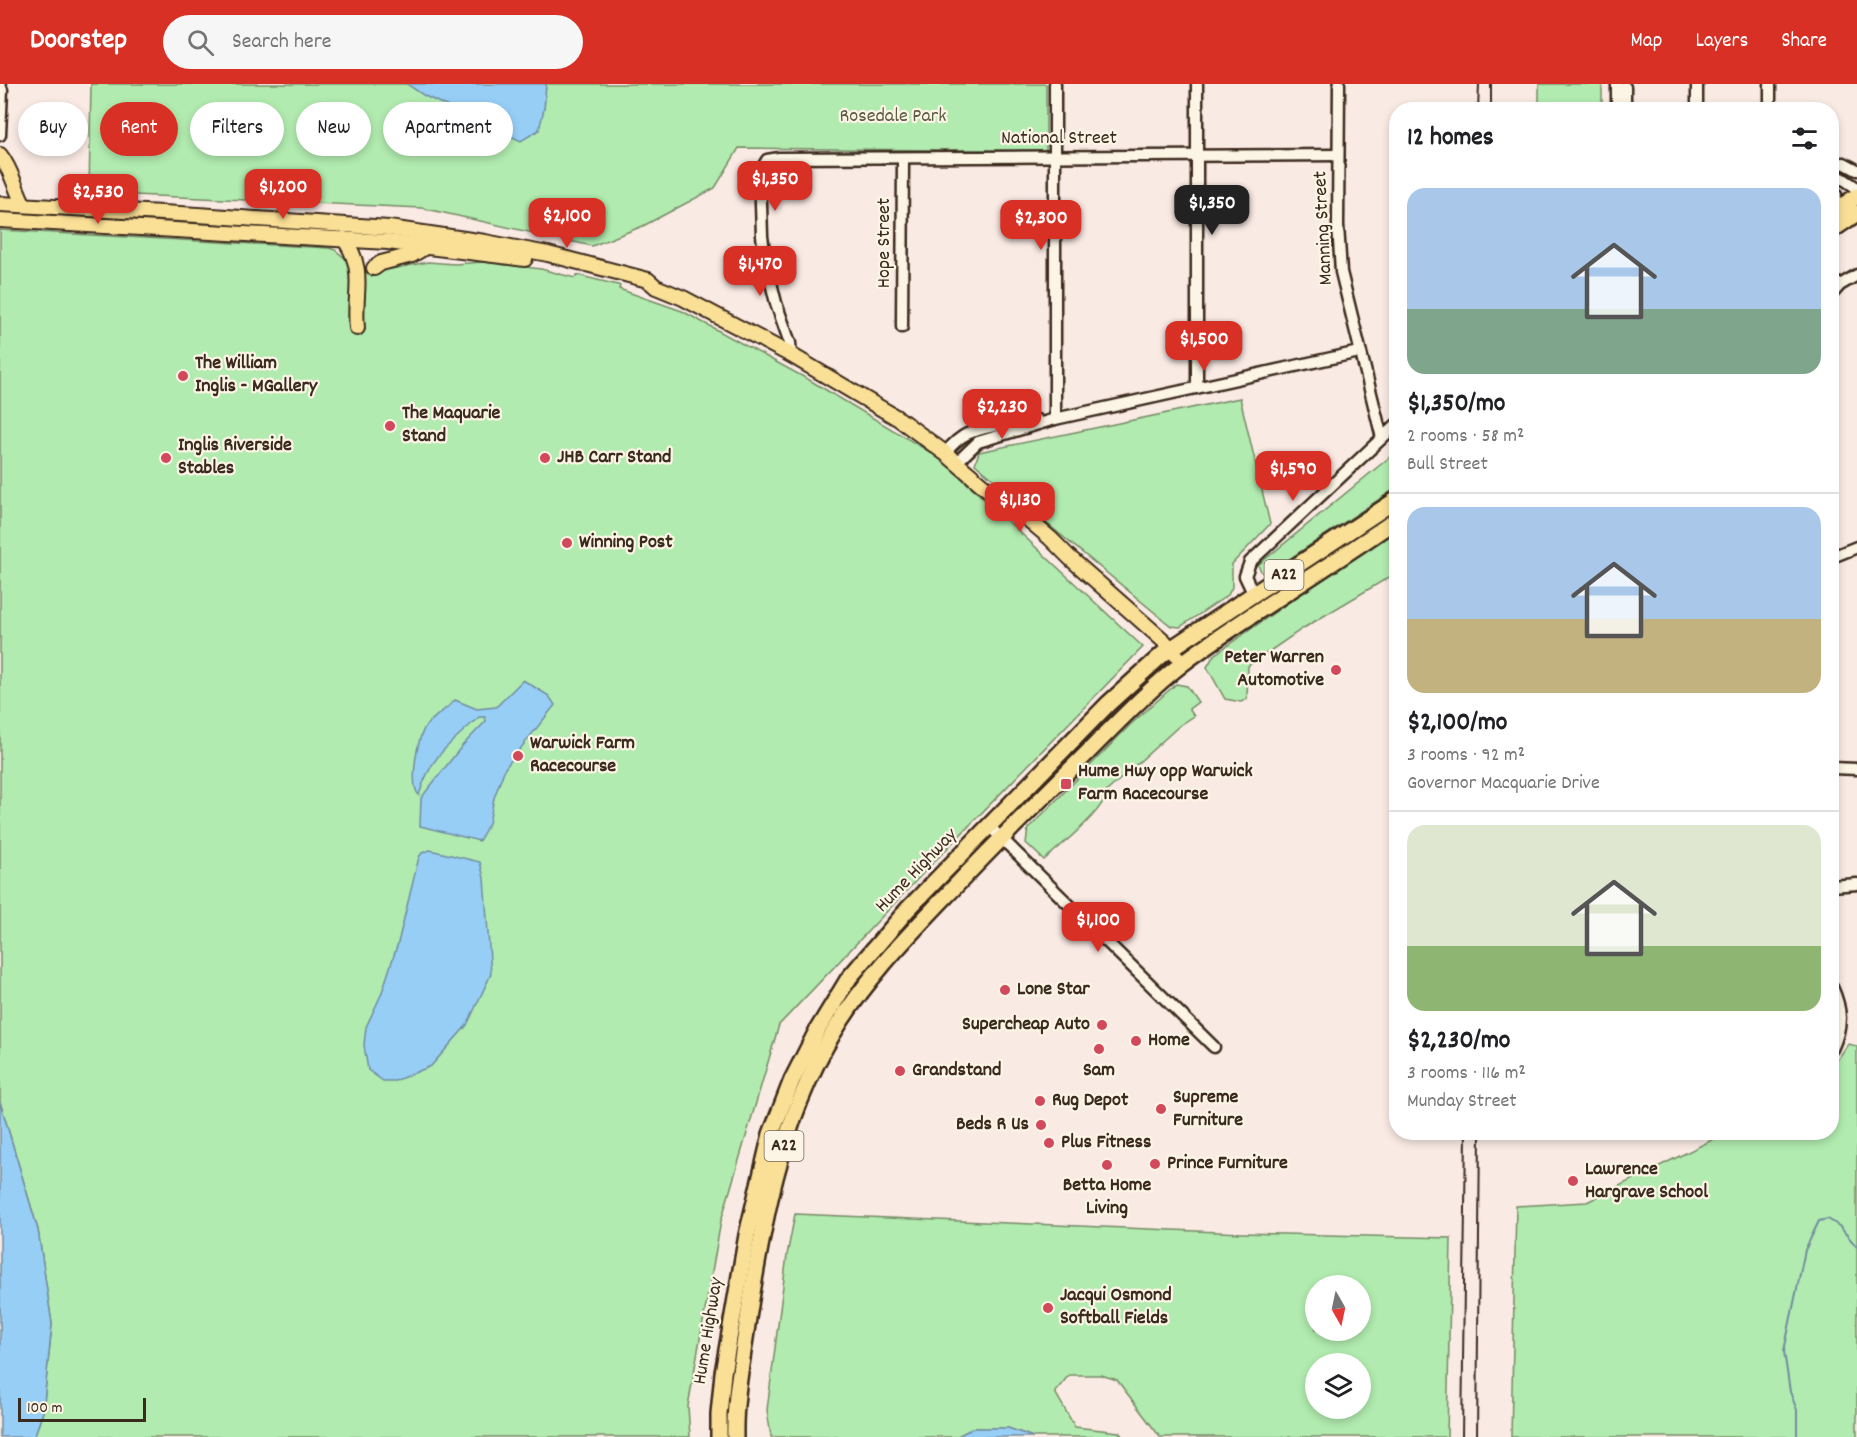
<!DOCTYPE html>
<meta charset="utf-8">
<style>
:root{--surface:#fff;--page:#f6f6f6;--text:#202124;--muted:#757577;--line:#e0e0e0;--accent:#d93025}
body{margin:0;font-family:Dekko,sans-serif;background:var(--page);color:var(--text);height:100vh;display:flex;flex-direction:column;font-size:22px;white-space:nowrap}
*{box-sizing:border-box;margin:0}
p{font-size:20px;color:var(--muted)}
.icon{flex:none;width:33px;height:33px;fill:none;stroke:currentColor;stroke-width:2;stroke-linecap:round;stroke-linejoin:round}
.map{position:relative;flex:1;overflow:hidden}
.sheet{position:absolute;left:1389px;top:18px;width:450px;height:1038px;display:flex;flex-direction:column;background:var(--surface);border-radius:24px;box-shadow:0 3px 9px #0003}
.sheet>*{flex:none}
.banner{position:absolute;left:18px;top:18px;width:570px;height:54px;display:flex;gap:12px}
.needle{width:39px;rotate:171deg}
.buttons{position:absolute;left:1305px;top:1191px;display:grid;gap:12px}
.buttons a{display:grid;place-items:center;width:66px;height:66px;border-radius:50%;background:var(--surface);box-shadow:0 3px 9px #0003;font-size:30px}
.scale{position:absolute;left:18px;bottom:15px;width:128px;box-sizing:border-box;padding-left:6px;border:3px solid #3b2a1e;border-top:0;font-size:16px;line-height:21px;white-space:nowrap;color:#3b2a1e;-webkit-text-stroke:4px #fcf5e5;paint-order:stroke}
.price{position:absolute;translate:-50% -51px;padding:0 14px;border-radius:12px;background:var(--accent);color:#fff;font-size:20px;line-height:39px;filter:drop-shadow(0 2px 3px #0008)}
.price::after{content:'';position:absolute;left:50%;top:36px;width:18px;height:14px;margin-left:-9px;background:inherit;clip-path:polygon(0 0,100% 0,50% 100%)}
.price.on{background:#222;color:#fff}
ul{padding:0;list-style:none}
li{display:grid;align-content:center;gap:12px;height:318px;padding:0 18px}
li+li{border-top:2px solid var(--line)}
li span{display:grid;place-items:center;height:186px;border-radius:18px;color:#555}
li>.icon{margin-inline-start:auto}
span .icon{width:108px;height:108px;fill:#fffc;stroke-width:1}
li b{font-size:26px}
h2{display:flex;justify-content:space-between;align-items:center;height:72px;padding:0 18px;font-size:26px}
.tag{padding:0 21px;border-radius:27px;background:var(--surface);box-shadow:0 3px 9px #0003;font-size:21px;line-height:54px}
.tag.on{background:var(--accent);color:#fff}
header{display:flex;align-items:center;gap:36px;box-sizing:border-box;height:84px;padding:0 30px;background:var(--accent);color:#fff}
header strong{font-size:28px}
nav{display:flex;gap:33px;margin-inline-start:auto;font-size:21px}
.search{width:420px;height:54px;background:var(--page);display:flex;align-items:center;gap:15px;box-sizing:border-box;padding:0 21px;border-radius:33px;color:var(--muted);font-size:22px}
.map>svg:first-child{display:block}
.green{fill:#b1ebaf;stroke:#768a66;stroke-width:1.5;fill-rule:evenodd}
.water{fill:#97cef6;stroke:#728ca0;stroke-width:1.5}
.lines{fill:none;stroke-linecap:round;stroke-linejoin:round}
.stream{stroke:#728ca0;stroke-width:2}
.minor-casing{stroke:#3b2a1e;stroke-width:15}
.major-casing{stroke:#3b2a1e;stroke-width:18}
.highway-casing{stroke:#3b2a1e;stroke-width:20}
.minor{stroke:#fcf5e5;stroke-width:10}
.major{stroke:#fadf96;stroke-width:14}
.highway{stroke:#fadf96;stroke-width:15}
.rail{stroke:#3b2a1e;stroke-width:2}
.poi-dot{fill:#d1495b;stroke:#fcf5e5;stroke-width:2}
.labels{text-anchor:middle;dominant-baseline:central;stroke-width:4.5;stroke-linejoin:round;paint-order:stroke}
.shield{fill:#fcf5e5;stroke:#75675a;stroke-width:1.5}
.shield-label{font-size:18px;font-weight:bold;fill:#3b2a1e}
.park-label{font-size:20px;fill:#585a42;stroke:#fcf5e5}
.street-label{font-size:20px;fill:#3b2a1e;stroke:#fcf5e5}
.poi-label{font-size:20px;font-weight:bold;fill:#3b2a1e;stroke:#fcf5e5;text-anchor:start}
</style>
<header>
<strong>Doorstep</strong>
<div class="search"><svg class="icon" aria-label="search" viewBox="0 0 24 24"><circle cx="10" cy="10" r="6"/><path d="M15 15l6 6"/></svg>Search here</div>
<nav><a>Map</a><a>Layers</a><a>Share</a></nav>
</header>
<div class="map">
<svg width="1857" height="1353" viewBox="0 0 1857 1353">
<rect width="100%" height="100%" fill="#faeae4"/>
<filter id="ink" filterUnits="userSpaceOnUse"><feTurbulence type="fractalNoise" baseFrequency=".0167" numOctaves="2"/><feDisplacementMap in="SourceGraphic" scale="12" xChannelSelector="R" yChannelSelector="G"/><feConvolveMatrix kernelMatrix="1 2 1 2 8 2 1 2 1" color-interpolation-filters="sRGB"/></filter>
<g filter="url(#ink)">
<g class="green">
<path d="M91,0H407L425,12L544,25L546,0H1046V67L739,64L715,104L643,142L592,162L422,124L89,109Z"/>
<rect x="1539" y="0" width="63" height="25"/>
<path d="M0,146L329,164L335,166L345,174L347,173L351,182L384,187L389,182L391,185L428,178L454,180L484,178L541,185L575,194L577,191L618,201L620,202L619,205L682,227L811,297L940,374L1143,563L930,782L779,941L721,1137L688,1322L690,1353H34L43,1328L52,1240L38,1146L0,1018Z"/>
<path d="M1240,314L1270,440L1232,480V503L1228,511L1180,543L1171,542L975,380L979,368Z"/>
<path d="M1396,368V404L1271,487L1262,489L1258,481Z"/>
<path d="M1396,447V496L1389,493L1302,545L1248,582L1247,615L1241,618L1225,615L1207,583L1214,571L1285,521Z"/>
<path d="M1176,600L1187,602L1198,618L1189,625L1194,632L1179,642L1107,707C1105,727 1060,762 1044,776L1026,759L1028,745L1130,641Z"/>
<path d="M1848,960L1857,962V1353H1511L1516,1122L1587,1118L1726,1049L1832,1048V984Z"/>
<path d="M795,1130L1242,1149L1451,1154L1447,1353H1160L1117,1296L1101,1291H1069L1055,1308L1075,1343L1119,1348L1123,1353H1033L1008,1344H973L956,1353H771L767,1326L787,1171ZM1316,1202H1360V1246H1316ZM1316,1280H1360V1324H1316Z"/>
</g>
<g class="water">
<path d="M407,0H546L544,25L539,46L521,57L425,12Z"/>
<path d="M523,596L549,612L555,621L505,684L494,714L489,739L479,757L420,742L421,714L462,662L486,637L485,633H479C450,660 431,671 419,711C409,702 417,652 426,642C434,632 446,626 455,616L477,625L496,623Z"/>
<path d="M430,766L480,778L484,794L491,890L467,941L431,982L395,997H383L368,986L364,961L366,943L381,911L398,859L419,773L422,769Z"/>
<path d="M0,1018L38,1146L52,1240L43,1328L34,1353H0Z"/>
<path d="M973,1344H1008L1033,1353H956Z"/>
</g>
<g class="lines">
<path class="stream" d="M1797,1353V1326L1790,1308L1784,1267L1805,1166L1819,1137L1828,1135L1839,1142L1857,1163"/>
<defs>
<g id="minor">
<path d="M1055,0V335"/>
<path d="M1339,0L1338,141L1341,188L1382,354"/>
<path d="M0,1L2,6L0,51"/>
<path d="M1625,3V26"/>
<path d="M1617,26V0"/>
<path d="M1697,26V0"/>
<path d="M1770,26V0"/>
<path d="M1832,81L1844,79L1857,86"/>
<path d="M1832,91L1842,94L1857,104"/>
<path d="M1832,101L1836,111L1832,118"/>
<path d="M1832,210L1840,201L1857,191"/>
<path d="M902,243L903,74"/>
<path d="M791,271L790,259L776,219L765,174L762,152L760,88L767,76L779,74L1338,71"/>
<path d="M1197,304V0"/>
<path d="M945,369C951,362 958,354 967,350C988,341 1015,338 1037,336"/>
<path d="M957,378L978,358L1055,335L1359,268"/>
<path d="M1832,473L1857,463"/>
<path d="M1254,511L1245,492L1250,478L1396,341"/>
<path d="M1832,684L1857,685"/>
<path d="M989,742L1214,963"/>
<path d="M1832,802L1857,800"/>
<path d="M1832,903C1842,925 1843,942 1832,965"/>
</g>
<g id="major">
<path d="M0,71C12,86 15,105 24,121"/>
<path d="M0,120L198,131L389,144L485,158L548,170L648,196L656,203L683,214L791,271L899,335L945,369L1000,416L1011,421L1050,454L1070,474L1164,557L1183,579"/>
<path d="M0,136L388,158L525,175"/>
<path d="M344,155C367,187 353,210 357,244"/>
<path d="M374,184L381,179L412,171L427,162"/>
</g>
<g id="highway">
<path d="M1832,129L1857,112"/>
<path d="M1832,146L1857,129"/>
<path d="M719,1353V1330L723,1289L747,1151L771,1050L792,996L818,945L849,894L908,825L1108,620L1163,570L1396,416"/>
<path d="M735,1353C734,1315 742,1278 747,1241C762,1141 780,1039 832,951C868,890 918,842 966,791C1004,751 1044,712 1083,673C1116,640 1147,607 1183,579C1212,557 1242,538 1272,518C1314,491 1355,464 1396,436"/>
</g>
</defs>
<use href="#minor" class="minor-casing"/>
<use href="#major" class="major-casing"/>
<use href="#highway" class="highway-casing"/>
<use href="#minor" class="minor"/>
<use href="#major" class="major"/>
<use href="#highway" class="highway"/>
<g class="rail">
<path d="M1478,26L1479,0"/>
<path d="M1491,26V0"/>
<path d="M1462,1353L1466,1048"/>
<path d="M1477,1353L1480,1048"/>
</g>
</g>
</g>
<g class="poi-dot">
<circle cx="183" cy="292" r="6"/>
<circle cx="390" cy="342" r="6"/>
<circle cx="166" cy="374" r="6"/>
<circle cx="545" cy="374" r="6"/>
<circle cx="567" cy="459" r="6"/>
<circle cx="1336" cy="586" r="6"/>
<circle cx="518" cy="672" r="6"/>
<rect x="1060" y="694" width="12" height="12" rx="3"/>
<circle cx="1005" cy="906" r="6"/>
<circle cx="1102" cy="941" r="6"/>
<circle cx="1136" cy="957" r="6"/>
<circle cx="1099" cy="965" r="6"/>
<circle cx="900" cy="987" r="6"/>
<circle cx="1040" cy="1017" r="6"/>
<circle cx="1161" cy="1025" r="6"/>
<circle cx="1041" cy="1041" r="6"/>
<circle cx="1049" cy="1059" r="6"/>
<circle cx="1155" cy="1080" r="6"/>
<circle cx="1107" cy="1081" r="6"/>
<circle cx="1573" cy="1097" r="6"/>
<circle cx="1048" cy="1224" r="6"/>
</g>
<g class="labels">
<g class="shield">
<rect x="1264.5" y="476" width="39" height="30" rx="4.5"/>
<rect x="764.5" y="1047" width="39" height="30" rx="4.5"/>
</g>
<g class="shield-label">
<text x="1284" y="491">A22</text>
<text x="784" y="1062">A22</text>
</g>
<g class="park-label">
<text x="893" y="33">Rosedale Park</text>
</g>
<g class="street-label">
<text x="1059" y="55">National Street</text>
<text transform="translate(1324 144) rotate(-93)">Manning Street</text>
<text transform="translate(885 159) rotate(-90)">Hope Street</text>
<text transform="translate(917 787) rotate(-46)">Hume Highway</text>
<text transform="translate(709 1247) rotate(-81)">Hume Highway</text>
</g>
<g class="poi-label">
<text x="195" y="280">The William<tspan x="195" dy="23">Inglis - MGallery</tspan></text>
<text x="402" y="330">The Maquarie<tspan x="402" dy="23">Stand</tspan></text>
<text x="178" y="362">Inglis Riverside<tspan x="178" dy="23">Stables</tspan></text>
<text x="557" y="374">JHB Carr Stand</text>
<text x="579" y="459">Winning Post</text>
<text x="1324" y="574" text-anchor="end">Peter Warren<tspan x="1324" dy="23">Automotive</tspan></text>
<text x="530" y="660">Warwick Farm<tspan x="530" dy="23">Racecourse</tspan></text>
<text x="1078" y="688">Hume Hwy opp Warwick<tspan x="1078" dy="23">Farm Racecourse</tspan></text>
<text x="1017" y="906">Lone Star</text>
<text x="1090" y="941" text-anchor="end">Supercheap Auto</text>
<text x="1148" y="957">Home</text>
<text x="912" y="987">Grandstand</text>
<text x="1099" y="987" text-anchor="middle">Sam</text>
<text x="1173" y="1014">Supreme<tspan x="1173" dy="23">Furniture</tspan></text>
<text x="1052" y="1017">Rug Depot</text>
<text x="1029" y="1041" text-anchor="end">Beds R Us</text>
<text x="1061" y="1059">Plus Fitness</text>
<text x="1167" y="1080">Prince Furniture</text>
<text x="1585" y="1086">Lawrence<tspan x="1585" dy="23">Hargrave School</tspan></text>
<text x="1107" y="1102" text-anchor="middle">Betta Home<tspan x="1107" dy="23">Living</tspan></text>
<text x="1060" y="1212">Jacqui Osmond<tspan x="1060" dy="23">Softball Fields</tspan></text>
</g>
</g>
</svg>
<div class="buttons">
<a><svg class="needle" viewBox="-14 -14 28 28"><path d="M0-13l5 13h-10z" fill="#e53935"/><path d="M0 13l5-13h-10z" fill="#757577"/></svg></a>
<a><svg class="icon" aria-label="layers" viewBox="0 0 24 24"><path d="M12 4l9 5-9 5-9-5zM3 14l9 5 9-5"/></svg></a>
</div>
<div class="scale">100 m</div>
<b class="price" style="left:775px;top:128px">$1,350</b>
<b class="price" style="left:283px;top:136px">$1,200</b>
<b class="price" style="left:98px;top:141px">$2,530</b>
<b class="price on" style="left:1212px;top:152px">$1,350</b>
<b class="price" style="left:567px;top:165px">$2,100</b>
<b class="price" style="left:1041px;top:167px">$2,300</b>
<b class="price" style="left:760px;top:213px">$1,470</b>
<b class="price" style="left:1204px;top:288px">$1,500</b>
<b class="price" style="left:1002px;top:356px">$2,230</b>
<b class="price" style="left:1293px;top:418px">$1,590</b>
<b class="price" style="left:1020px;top:449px">$1,130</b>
<b class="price" style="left:1098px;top:869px">$1,100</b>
<div class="banner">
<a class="tag">Buy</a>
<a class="tag on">Rent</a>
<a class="tag">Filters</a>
<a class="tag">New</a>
<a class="tag">Apartment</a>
</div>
<section class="sheet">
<h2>12 homes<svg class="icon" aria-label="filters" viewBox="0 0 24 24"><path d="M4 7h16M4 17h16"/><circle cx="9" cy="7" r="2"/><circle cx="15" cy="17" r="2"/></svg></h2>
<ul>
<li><span style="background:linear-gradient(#a9c7e8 65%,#7fa58c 0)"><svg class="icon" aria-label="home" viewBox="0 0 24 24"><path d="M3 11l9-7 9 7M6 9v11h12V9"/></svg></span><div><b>$1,350/mo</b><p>2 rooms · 58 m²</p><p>Bull Street</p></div></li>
<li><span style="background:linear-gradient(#a9c7e8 60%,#c2b280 0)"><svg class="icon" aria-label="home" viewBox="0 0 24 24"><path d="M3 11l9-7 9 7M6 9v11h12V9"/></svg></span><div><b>$2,100/mo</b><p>3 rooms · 92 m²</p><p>Governor Macquarie Drive</p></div></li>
<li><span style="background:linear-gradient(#dfe7d0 65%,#8fb573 0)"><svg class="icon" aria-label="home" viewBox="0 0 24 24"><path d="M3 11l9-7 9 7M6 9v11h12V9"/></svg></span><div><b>$2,230/mo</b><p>3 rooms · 116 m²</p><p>Munday Street</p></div></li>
</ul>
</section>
</div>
